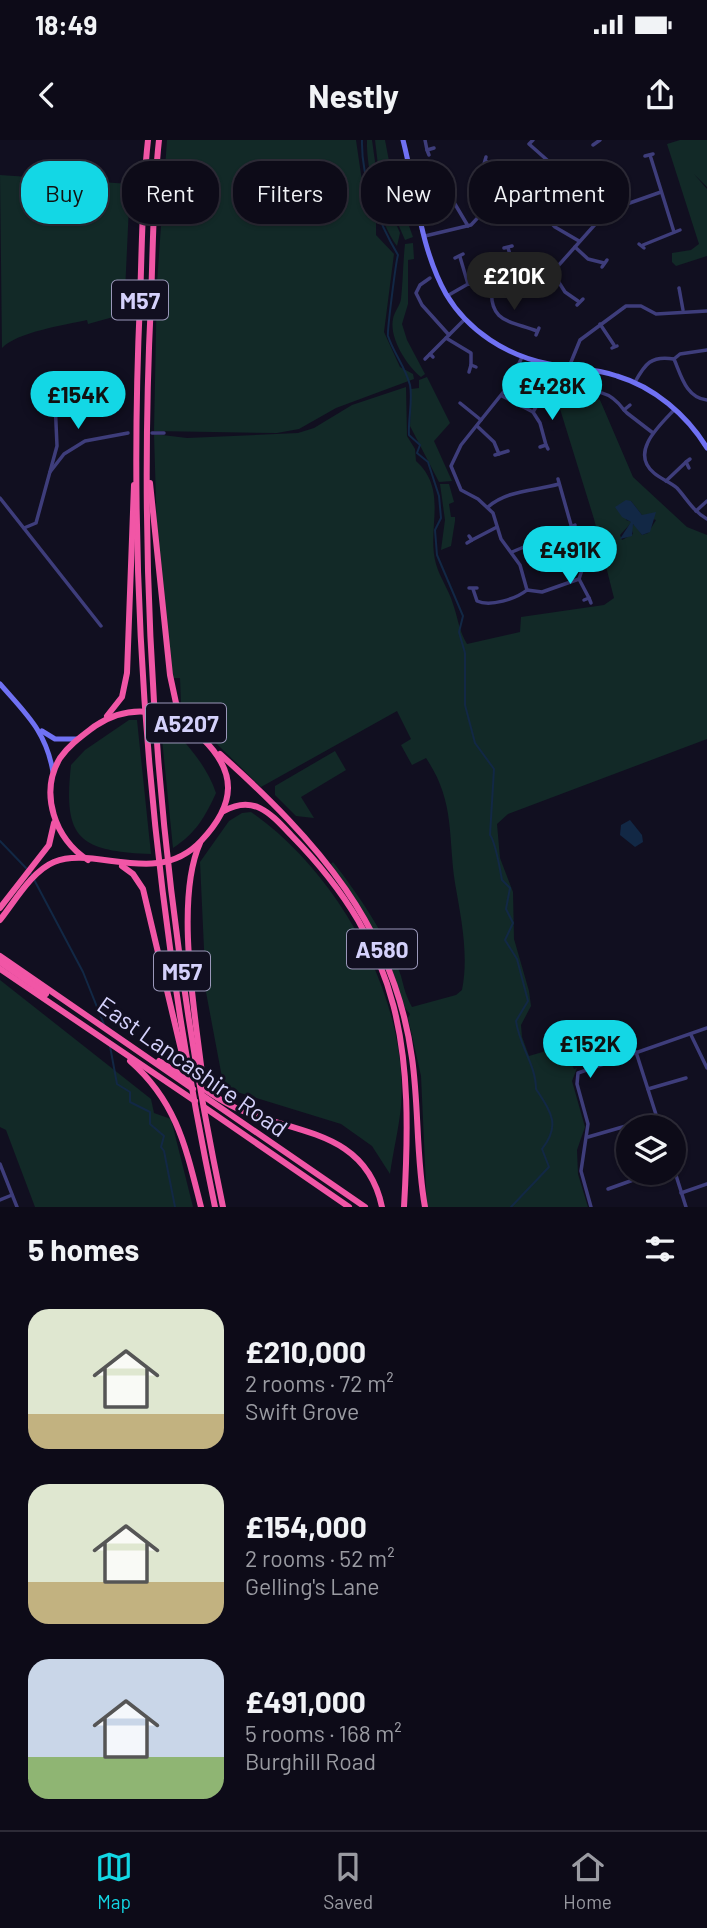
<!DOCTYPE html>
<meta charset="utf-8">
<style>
:root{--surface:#0d0b18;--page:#1b1925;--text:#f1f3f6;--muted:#9a9ba2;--line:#2d2b37;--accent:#13d7e5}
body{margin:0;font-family:Barlow,sans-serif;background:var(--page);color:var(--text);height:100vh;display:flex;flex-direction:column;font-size:26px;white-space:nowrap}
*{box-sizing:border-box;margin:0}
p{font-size:23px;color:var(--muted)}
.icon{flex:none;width:38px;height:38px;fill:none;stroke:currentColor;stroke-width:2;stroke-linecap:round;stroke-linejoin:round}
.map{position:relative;height:1067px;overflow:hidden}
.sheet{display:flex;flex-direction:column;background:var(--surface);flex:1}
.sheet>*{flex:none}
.banner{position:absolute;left:21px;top:21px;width:665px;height:63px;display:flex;gap:14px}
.tools{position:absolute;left:616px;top:975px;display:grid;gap:14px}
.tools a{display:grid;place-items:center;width:70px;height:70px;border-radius:50%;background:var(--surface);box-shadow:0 2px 5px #0004,0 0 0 2px var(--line);font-size:35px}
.price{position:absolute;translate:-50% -60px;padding:0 16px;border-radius:24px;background:var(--accent);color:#111;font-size:23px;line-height:46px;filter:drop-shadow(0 2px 4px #0008)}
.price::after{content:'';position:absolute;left:50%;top:42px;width:21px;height:16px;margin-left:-10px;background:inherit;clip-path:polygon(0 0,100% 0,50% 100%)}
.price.current{background:#222;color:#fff}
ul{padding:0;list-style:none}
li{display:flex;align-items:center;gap:21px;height:175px;padding:0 28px}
li span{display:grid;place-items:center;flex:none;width:196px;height:140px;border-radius:21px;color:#555}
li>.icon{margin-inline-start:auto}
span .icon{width:84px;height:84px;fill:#fffc;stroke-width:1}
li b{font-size:30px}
h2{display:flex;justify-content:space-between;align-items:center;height:84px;padding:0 28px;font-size:30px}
.tag{padding:0 24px;border-radius:28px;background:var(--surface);box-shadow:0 2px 5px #0004,0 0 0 2px var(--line);font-size:24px;line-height:63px}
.tag.current{background:var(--accent);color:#111}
.status{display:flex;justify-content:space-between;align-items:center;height:49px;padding:0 35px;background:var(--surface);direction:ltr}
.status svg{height:19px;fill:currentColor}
header{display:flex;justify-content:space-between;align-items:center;height:91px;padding:0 28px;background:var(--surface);font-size:32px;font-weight:700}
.tabs{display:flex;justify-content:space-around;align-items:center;height:98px;border-top:2px solid var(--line);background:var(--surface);font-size:19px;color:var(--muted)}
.tabs a{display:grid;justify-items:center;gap:4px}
.tabs .current{color:var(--accent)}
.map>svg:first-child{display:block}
.green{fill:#122927;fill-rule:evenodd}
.water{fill:#122845}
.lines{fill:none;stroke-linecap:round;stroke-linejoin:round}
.stream{stroke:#122845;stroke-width:2}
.street{stroke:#3e3d7b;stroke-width:3.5}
.secondary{stroke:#7071f3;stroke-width:5}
.highway{stroke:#f156a6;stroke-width:6}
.labels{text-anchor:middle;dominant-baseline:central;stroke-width:6;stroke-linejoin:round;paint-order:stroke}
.shield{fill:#110f20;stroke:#9a97b9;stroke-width:2}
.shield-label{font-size:23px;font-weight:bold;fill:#d4d1fb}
.street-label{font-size:24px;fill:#d4d1fb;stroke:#110f20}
</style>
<div class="status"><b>18:49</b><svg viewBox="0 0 49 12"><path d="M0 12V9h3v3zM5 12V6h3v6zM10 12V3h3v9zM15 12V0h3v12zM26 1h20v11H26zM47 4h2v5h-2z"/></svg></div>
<header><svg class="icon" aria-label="back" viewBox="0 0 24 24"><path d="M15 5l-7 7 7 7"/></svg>Nestly<svg class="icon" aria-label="share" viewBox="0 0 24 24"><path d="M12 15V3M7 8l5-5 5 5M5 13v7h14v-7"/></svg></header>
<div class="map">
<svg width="707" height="1067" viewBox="0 0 707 1067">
<rect width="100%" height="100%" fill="#110f20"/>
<g class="green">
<path d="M167,0H356L363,48L376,78V95L394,114L384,192L400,227L413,234L414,239L336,268L299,289L277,293L154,291L157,143Z"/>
<path d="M367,0H372L378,43L400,93L397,106C379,82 366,29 367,0Z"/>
<path d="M375,0H385L393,42L413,97L405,100L380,42Z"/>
<path d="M680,0H707V47L694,34L707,49V116L676,126L672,122V113L691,110L699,104L667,4Z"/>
<path d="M0,35L130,44L124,174L88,184L87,180C65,185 17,192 2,208Z"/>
<path d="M413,103L414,119L408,120V164L402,184L407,200L425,234L421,237C407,226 389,198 393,179C394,172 400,166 401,159C403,141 403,122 405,104Z"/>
<path d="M427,237L450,283L434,301L452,341L439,342L410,286L411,249L419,248V240Z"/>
<path d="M406,247L407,296L415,309L416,321C449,351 426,388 436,424C440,438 449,450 453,464C458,478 459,491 467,504L520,492L521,477L604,465L614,458L594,379L556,256L585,252L600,260L633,337L687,387L707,395V599L508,674L497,684L500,718L513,752L514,799L529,851L531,866L521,885L522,897L529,916L563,906L574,929L577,928L572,941L585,987L577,1010L578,1034L588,1067H427L421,936L408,878L410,874L405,868C389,814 364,769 331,724L333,722C356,751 390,801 401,836C404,848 406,856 412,867L456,855L462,850C469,814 461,778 455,743C448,695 455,661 426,618L412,625L401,605L411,599L397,571L261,647L185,573L181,566L180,538H172L157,393L154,294L187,298L298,293L314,288L352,265ZM631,361L642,375L656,380L648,393L642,395L634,384L631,387L633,394L622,400L620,395L632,382L626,380Z"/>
<path d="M440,344H449L454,362L449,364L451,377H455V381L451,406L441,410L445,380Z"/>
<path d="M160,579L166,581C185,603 206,623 216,653C205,677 196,693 173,708Z"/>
<path d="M129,580H137L151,714C78,711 63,698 71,625L85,610Z"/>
<path d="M335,611L346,630L301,657L314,678L296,676L275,655V646Z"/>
<path d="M251,672C337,731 409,858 401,966C399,988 393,1012 390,1034L372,1006L341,984L224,948L206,852L200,722L229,681L242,673Z"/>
<path d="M0,840L151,959L154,973L171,979L193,1067H35L6,990L0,987Z"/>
</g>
<g class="water">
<path d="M626,360L631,361L642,375L656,372L650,392L642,395L633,384L632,396L620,399L631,382L622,377L615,367Z"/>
<path d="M630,680L642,695L643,702L635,707L620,695L621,685Z"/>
</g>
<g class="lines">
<g class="stream">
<path d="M362,0C361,39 379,83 398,115C396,121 387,191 388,196C394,214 405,226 410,245C413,260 408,279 409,295L420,305L417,313L428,322L439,356L441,378L435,390L437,415L463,476L459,492L465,513V565L475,603L494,629L490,695C496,703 500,730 502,740L510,748L506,769L513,783L505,800L517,819L528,861L516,881C519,905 536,925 536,949C551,972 561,985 542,1009L549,1027L511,1067"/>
<path d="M0,701L26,728"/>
<path d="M30,732L83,832L105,887"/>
<path d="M110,906L117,944L130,952V962L150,972V984L164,996L161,1007L164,1011L175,1067"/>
</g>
<g class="street">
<path d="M425,0L427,10"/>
<path d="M533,0L529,4L555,27"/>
<path d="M593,5L600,0"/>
<path d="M429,15L427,10L434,8"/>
<path d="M650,15L674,92"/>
<path d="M645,16L653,14"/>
<path d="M486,21L511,43"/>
<path d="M484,24L486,17"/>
<path d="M609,36L621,64"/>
<path d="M579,45L587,52L613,43"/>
<path d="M446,49L468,86"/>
<path d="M542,74L555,87L579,101"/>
<path d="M539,75L544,70"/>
<path d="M425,96L471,85L515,38"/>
<path d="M639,104L644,108"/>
<path d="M643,105L680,90"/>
<path d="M575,107L588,119L604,123"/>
<path d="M504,108L512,106"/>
<path d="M508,108L519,142"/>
<path d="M460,117L468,144"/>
<path d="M455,118L463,114"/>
<path d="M602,127L607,120"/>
<path d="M553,133L565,152L578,161"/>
<path d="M430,138L420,145L416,153L422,165L449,195"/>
<path d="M492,146C488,183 511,181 537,191"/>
<path d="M679,148L683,170"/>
<path d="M447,156L468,144L505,146L550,135L607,71L661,52"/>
<path d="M577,165L583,159"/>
<path d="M600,184L614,205"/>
<path d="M536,195L539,188"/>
<path d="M446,198L471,213V225"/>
<path d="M612,208L617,206"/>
<path d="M430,214L465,179"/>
<path d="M522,217L509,245L461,305L451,326L461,350L478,359L493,373L501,399L520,425L527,450"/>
<path d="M425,219L430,214L433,217"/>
<path d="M674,219C681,235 686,258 707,260"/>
<path d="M569,227L580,200L626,166H641L656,174L707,171"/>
<path d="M469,232L471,225L476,227"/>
<path d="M635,242C645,224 651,215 674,219L680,214L707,210"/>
<path d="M569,253C594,251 608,248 624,270"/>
<path d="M564,254L569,253L568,247"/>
<path d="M502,256L533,272L536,267"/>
<path d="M460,263L481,280"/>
<path d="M630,265L624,270L627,273L653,293"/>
<path d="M675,269C660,285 629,312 654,333C661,339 670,342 677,348C687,359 693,371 707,379"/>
<path d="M533,272L540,283L546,305"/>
<path d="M477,286L494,302L499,314"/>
<path d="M152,293H164"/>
<path d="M540,307L546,305L548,309"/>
<path d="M495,315L508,311"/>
<path d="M689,328L686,322L690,319"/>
<path d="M50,332L64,314L85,301L128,293"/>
<path d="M558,339L571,385"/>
<path d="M666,341L686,322"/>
<path d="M0,358L101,486"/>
<path d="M488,367C507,350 535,351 559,344"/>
<path d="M696,371L707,361"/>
<path d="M24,388L36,383L57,306L54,238"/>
<path d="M568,388L575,385"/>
<path d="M472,400L497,387"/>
<path d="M531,400L533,407"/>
<path d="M467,403L472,400L469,396"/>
<path d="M512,412L531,404"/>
<path d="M579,423L582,430L579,439L589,458"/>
<path d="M576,426L581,420"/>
<path d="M469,448H477"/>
<path d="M473,449L477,461C490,467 516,459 527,450L542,452L579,439"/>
<path d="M584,460L589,458L591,463"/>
<path d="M691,895L707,928"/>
<path d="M636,912L660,987"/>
<path d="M648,949L686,938"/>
<path d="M588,997L657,977"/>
<path d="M0,1024L17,1067"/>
<path d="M674,1029L686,1067"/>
<path d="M608,1049L650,1034"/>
<path d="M681,1053L707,1044"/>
<path d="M0,1060L12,1055"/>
<path d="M591,1067L581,1031L588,984L577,944L578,933L707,888"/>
</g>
<g class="secondary">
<path d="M403,0C416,50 420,108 446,154C468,191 507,216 549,224C572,229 594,228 617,236C654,247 687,275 707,308"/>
<path d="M0,544C26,574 46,591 53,632"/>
<path d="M42,591L55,599H77"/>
</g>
<g class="highway">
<path d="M148,0C142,53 142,108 140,161C126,464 153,771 215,1067"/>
<path d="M159,0C153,53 153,108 151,161C136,465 161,770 223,1067"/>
<path d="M150,343L170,535L176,563L187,583"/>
<path d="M107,576L122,557L127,533L134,345"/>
<path d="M220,614C316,700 394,786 412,918C419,967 416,1018 425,1067"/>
<path d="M224,671C254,654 271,674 291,695C405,811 413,912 404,1067"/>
<path d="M200,703C174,761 196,878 203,942"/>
<path d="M122,726L133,734L143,749L183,918"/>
<path d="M0,768L49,705L54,683"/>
<path d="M0,780C15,761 32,731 54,722C95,705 157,748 201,701C236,664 238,632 201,597C171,569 130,562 95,586C82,596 69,605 60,618C39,653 55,700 88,720"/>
<path d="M0,816L193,949"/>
<path d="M0,822L46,854"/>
<path d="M0,829L195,961"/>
<path d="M130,921C177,962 186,1008 201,1067"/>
<path d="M159,921L191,941"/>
<path d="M201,947C216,957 231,967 248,973C305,994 367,995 382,1067"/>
<path d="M202,955L365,1067"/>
<path d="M204,967L349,1067"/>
</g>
</g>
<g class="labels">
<g class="shield">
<rect x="112" y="140.5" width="56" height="39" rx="5"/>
<rect x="146" y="563.5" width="80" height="39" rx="5"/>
<rect x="347" y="789.5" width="70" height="39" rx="5"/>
<rect x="154" y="811.5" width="56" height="39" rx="5"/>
</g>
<g class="shield-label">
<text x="140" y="160">M57</text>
<text x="186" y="583">A5207</text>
<text x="382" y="809">A580</text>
<text x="182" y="831">M57</text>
</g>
<g class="street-label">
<text transform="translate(193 926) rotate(35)">East Lancashire Road</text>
</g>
</g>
</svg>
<div class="tools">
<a><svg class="icon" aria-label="layers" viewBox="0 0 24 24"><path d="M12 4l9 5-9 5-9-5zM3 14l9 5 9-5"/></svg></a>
</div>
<b class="price current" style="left:514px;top:172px">£210K</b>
<b class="price" style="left:552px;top:282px">£428K</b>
<b class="price" style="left:78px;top:291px">£154K</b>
<b class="price" style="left:570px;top:446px">£491K</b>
<b class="price" style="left:590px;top:940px">£152K</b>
<div class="banner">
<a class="tag current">Buy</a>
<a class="tag">Rent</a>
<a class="tag">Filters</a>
<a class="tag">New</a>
<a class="tag">Apartment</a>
</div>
</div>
<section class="sheet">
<h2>5 homes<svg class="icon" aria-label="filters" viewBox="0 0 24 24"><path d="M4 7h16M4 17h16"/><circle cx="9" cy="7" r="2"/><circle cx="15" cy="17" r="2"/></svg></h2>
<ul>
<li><span style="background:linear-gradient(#dfe7d0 75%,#c2b280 0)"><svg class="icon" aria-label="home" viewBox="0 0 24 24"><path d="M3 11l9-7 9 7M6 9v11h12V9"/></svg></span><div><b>£210,000</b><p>2 rooms · 72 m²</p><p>Swift Grove</p></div></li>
<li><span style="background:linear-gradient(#dfe7d0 70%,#c2b280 0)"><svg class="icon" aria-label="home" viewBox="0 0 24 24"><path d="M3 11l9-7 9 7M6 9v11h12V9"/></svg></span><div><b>£154,000</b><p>2 rooms · 52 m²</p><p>Gelling's Lane</p></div></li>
<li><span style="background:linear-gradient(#c9d6e8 70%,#8fb573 0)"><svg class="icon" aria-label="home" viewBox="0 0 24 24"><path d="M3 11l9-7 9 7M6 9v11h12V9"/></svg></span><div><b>£491,000</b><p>5 rooms · 168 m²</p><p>Burghill Road</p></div></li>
</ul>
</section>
<nav class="tabs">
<a class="current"><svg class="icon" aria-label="map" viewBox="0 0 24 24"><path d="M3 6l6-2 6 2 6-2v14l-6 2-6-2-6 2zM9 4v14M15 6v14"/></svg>Map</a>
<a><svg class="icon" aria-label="saved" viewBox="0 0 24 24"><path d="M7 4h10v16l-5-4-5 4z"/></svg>Saved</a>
<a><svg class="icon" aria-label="home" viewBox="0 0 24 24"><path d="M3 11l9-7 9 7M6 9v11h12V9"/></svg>Home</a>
</nav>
